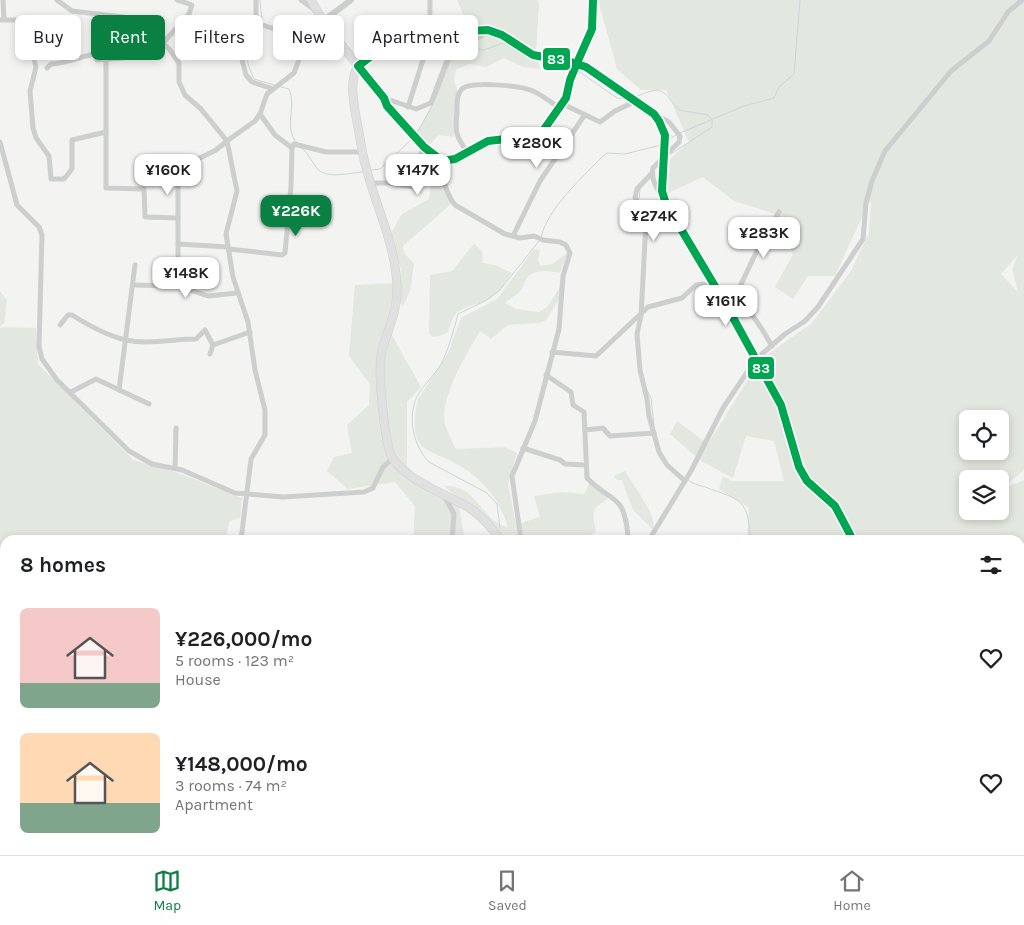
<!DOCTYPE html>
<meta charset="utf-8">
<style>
:root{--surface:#fff;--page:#f2f2f2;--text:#202124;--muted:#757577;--line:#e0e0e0;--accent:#0b8043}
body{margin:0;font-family:Karla,sans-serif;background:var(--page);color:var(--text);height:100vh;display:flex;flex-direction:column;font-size:19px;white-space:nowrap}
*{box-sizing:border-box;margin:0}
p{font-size:16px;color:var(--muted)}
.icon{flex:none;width:28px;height:28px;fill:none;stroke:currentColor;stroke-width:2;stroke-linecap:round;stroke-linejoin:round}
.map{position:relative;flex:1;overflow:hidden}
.side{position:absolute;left:0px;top:535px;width:1025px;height:320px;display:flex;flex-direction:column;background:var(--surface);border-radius:15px 15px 0 0;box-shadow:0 2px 8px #0003}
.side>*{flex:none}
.top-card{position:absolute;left:15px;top:15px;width:500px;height:45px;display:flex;gap:10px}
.controls{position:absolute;left:959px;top:410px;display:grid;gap:10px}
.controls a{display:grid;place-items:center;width:50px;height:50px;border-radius:8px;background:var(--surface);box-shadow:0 2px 8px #0003;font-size:25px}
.price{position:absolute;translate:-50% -42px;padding:0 11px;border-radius:10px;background:#fff;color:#222;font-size:16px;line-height:32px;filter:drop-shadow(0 1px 2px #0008)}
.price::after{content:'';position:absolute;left:50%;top:30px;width:15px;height:11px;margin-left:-8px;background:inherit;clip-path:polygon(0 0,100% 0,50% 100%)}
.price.on{background:var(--accent);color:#fff}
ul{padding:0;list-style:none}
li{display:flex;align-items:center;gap:15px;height:125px;padding:0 20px}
li span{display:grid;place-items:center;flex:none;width:140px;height:100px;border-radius:8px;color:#555}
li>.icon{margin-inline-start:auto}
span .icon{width:60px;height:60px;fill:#fffc;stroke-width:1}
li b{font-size:21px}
h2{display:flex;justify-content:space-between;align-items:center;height:60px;padding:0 20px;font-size:21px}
.chip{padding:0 18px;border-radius:8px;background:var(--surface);box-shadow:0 2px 8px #0003;font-size:18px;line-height:45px}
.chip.on{background:var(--accent);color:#fff}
.dock{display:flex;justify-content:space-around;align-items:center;height:70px;border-top:1px solid var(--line);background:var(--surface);font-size:14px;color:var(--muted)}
.dock a{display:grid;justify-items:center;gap:2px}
.dock .on{color:var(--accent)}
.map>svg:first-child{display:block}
.green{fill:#e2e7df;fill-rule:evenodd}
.water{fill:#ccd4d7}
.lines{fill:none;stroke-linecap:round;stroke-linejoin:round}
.stream{stroke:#ccd4d7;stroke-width:1}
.secondary-casing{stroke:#d1d2d2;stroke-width:9}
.primary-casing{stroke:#ced0d0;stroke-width:9}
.minor{stroke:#cdcece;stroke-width:5}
.tertiary{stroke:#cdcece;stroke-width:6}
.secondary{stroke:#e0e0e1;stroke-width:8}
.primary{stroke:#e0e0e1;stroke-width:8}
.bus-1-casing{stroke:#fff;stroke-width:11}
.bus-1{stroke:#00a651;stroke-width:8}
.line-badge{stroke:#fff;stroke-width:2}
.badge-label{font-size:14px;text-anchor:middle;font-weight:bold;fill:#fff}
</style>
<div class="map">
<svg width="1024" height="855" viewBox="0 0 1024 855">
<rect width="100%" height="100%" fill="#f3f4f1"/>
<g class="green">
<path d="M457,0H537L539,4L536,53L540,69L523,67L504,58L486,67L469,64L456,70L454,81L459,95L454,137L439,135L428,146L414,136L432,105L447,56L464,43L482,35L485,29L468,26Z"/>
<path d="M598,0H1024V470L1001,489L1024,480V855H684L683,850H1020V540H747L749,508L719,489L723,476L732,481H784L774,441L746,436L733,478L701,461L670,434L677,421L708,444L760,360L812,323L851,271L869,233L871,203L866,199L862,217L835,276H808L793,299L775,287L793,254L784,236L767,234L779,215L734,201L703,177L668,193L670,159L689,142L666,90H641L617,69ZM1018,255L1012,269L1018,292L1001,274ZM968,419H1000V451H968ZM968,479H1000V511H968Z"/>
<path d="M435,156L451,204L403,246L404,253L414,264L410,291L403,306L400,302L401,269L390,235L402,214L429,199Z"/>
<path d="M474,244L482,251L483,263L495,265L512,273C505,284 498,295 486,301C476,305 465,306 457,313C445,324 457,334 433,337L429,333L430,275L452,271Z"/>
<path d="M534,249L540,250L538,259L540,266L553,264L568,252L560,273C551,271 534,268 527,278C524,282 524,287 520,291C516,296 509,299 505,303L516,309L539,312L547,307L560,287L559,299L546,320L539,323L508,325L491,339L480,331C467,353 439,398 445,424C447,432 452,441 456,449L504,447L517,453L508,484L519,540H505C495,527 484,513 470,504C460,498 452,494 444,486C478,484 480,521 508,527C497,494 480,476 449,460C441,456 428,452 422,446C411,435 415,412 418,399L448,353L461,318L497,299Z"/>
<path d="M394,283L389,330L421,387L407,402V466L433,493L459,506L465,540H413L415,506L395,482L348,489L327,471L334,457L352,453L347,425L369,405L370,384L349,356L355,285Z"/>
<path d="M0,291L7,300L4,324L0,326Z"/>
<path d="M5,327L36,328L38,364L133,460L178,473L242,498L240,518L230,521L225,540H5V646L0,640V328Z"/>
<path d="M625,471C634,488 656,512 654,531L633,510L622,480H617L614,476Z"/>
<path d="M590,482L609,498C591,510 592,509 596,532L580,540H523L521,523L540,517L534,496L561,492L584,494Z"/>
<path d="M6,850H146V855H5Z"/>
<path d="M322,850H511L510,855H323Z"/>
</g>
<path class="water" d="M5,779V842L2,855H0V809Z"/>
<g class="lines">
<g class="stream">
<path d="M260,0L262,22"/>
<path d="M262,26C261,32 257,35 253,40C242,52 248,65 254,79L274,85"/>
<path d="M577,70L617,98L626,99"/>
<path d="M281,87L289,89C297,107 283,127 297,143"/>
<path d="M635,97C664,85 661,89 679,110L708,115L712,120V127L671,154"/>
<path d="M435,100L450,61L466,48L484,50L503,43L531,59L552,63"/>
<path d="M680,133L744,106L774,98L779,87L794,74L800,0"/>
<path d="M416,135L432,106"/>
<path d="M671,138L676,135"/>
<path d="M302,148C308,154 311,160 316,167C324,180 349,173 362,172"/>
<path d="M372,170L380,169L413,138"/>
<path d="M639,199L640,189"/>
<path d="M541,237C548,208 581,179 602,157L607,153L625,154L661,145"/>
<path d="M647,390L651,398L654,425"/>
<path d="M687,479C692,484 699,485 705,487C741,500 749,499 750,540"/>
<path d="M500,528L497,504L487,493L429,462C413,446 406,414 419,393C427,381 438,372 444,358C450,344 454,329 458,314L485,301L500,290L539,241"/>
<path d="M483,855L485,850"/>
<path d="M731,855L735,850"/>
</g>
<defs>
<g id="secondary">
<path d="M358,66L395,38L405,34L488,30L502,35L533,55L586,67L654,114L659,121L665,135L662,191L666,204L725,303L781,405L799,467L807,481L835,506L853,540"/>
<path d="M1020,699L1024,701"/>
</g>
<g id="primary">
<path d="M311,0L323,21L358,66C346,83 358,123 361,144C368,193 396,238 397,288C398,310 388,329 382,350C377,371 384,431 390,453C399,478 449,495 471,509C482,517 493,529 500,540"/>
<path d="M566,850V855"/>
</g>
</defs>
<use href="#secondary" class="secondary-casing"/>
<use href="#primary" class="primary-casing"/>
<g class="minor">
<path d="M3,0L4,19"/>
<path d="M57,0L72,11L123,17L138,21L147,27L170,50L179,63V82L185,95L201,109L227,141L216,150L184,166L178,184V286"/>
<path d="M256,0V27L244,42L240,52L246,75L252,82L273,89"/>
<path d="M301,0L315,10"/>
<path d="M0,20H23L25,23L36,67L30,91L33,128L36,138L49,156L51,179H64L72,169V140L106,132V59"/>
<path d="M257,23L306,40"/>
<path d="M163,43L189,14L192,5L177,0"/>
<path d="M358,66L384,98L387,106L424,147L442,161L455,159L488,141L540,135L566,98L571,76L590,38L593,0"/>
<path d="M47,68L51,64C67,63 79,57 94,54L97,60L134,57L157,37"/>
<path d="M384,98L416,109L431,103L451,50L481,36L488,30"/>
<path d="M563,104L600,122L615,111L636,101"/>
<path d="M408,107L427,47L430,31V0"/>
<path d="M260,114L275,135L292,148L294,144L326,152H362"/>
<path d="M656,115L669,122L680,136L679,142L653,168C651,177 655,187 661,194"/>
<path d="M106,132V188L144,189L145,217L178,218"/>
<path d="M0,142L17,205L39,227L42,235L39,346L42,359L57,380L129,451L152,464L182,470L235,493L283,497L364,492L373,488L383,467L392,459"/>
<path d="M467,152C456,136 455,132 457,113C457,106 456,96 461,90C469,80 521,86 533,91C542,95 551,102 559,108"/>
<path d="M442,161C441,174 446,194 455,205L505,234L520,238L534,236L543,240L560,242L566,245L570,253L563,276L559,329L535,421L512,476L521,540"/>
<path d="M652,173L637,189L635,197L646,222L641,316L637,334L640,370L647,399L649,416L659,452L667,465L685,481"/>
<path d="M370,183H390L413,187L419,158L424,147"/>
<path d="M751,228L764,236"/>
<path d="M513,236L540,181L584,116"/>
<path d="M178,244L228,247"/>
<path d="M229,249L282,255L285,253L291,186L292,148"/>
<path d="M134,285L178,286L208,296L237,293"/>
<path d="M719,294C747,300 759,324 772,346"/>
<path d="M734,299L764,236L779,212"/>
<path d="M60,325L68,315H72C88,325 107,336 126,340C148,345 173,339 196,339L205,330L213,345"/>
<path d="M552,352L596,356L648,307L682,298L696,285L702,284L715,288"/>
<path d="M210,354L213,345L250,332"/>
<path d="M546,375L571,392L573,405L584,412L587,478C612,504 624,492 628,536L635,540"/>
<path d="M119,390L135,265"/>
<path d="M71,392L96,379L149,404"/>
<path d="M585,430L603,428L610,436L654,433"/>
<path d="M523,448L560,460L565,464L585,465"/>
<path d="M175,468L176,428"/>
<path d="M444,495L454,514L452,540"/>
<path d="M241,540L251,459L265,435V410L255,370L248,322L233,277L226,234L237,191L227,141L255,121L260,114L267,94L294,73L306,40L323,21"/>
<path d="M649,540L691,471L723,408L756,359L785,334L805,321L818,307L863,239L866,203L872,181L885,151L951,71L989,41L1008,12L1022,0"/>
<path d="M177,850L178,855"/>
<path d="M628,855V850"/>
</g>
<path class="tertiary" d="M323,21L351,0"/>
<use href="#secondary" class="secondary"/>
<use href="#primary" class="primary"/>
<defs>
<path id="bus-1" d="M593,0L592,29L577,63L570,80L566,98L540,135L488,141L455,159L442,161L424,147L387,106L384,98L358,66L395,38L405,34L488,30L502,35L533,55L571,62L586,67L654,114L659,121L665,135L662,191L666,204L725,303L781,405L799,467L807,481L835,506L853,540"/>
</defs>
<use href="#bus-1" class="bus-1-casing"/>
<use href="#bus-1" class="bus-1"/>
</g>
<g class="line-badge">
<rect x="542" y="47" width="29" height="24" rx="5" fill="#00a651"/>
<rect x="747" y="356" width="28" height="24" rx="5" fill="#00a651"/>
</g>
<g class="badge-label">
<text x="556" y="64">83</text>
<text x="761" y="373">83</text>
</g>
</svg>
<div class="controls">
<a><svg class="icon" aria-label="locate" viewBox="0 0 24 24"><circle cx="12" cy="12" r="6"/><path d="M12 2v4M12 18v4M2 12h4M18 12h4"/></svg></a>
<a><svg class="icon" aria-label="layers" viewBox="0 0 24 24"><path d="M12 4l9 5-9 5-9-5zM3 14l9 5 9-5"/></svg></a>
</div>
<b class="price" style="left:537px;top:169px">¥280K</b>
<b class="price" style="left:168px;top:196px">¥160K</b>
<b class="price" style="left:418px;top:196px">¥147K</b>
<b class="price on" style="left:296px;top:237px">¥226K</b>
<b class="price" style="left:654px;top:242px">¥274K</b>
<b class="price" style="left:764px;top:259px">¥283K</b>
<b class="price" style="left:186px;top:299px">¥148K</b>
<b class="price" style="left:726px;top:327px">¥161K</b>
<div class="top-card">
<a class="chip">Buy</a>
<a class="chip on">Rent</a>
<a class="chip">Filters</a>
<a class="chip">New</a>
<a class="chip">Apartment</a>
</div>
<section class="side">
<h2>8 homes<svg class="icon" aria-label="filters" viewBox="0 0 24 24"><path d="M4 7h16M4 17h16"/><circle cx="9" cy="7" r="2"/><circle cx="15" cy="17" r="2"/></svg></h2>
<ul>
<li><span style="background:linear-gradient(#f6c9c9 75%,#7fa58c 0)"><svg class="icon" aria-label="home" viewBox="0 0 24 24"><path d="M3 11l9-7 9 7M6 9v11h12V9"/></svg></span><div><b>¥226,000/mo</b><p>5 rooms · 123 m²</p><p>House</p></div><svg class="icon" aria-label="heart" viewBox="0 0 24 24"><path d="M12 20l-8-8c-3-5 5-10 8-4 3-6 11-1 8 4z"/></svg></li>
<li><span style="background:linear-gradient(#ffd9b3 70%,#7fa58c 0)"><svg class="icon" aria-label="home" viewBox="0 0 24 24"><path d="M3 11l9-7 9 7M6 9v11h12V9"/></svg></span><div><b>¥148,000/mo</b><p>3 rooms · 74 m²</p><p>Apartment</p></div><svg class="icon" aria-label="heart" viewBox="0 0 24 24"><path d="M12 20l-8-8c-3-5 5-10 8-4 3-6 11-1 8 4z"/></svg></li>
</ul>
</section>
</div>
<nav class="dock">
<a class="on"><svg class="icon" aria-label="map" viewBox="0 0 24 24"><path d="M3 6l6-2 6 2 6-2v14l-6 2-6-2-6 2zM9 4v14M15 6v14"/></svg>Map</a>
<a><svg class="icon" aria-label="saved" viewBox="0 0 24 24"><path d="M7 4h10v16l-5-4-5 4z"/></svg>Saved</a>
<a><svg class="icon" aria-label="home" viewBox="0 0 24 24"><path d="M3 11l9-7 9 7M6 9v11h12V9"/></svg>Home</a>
</nav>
